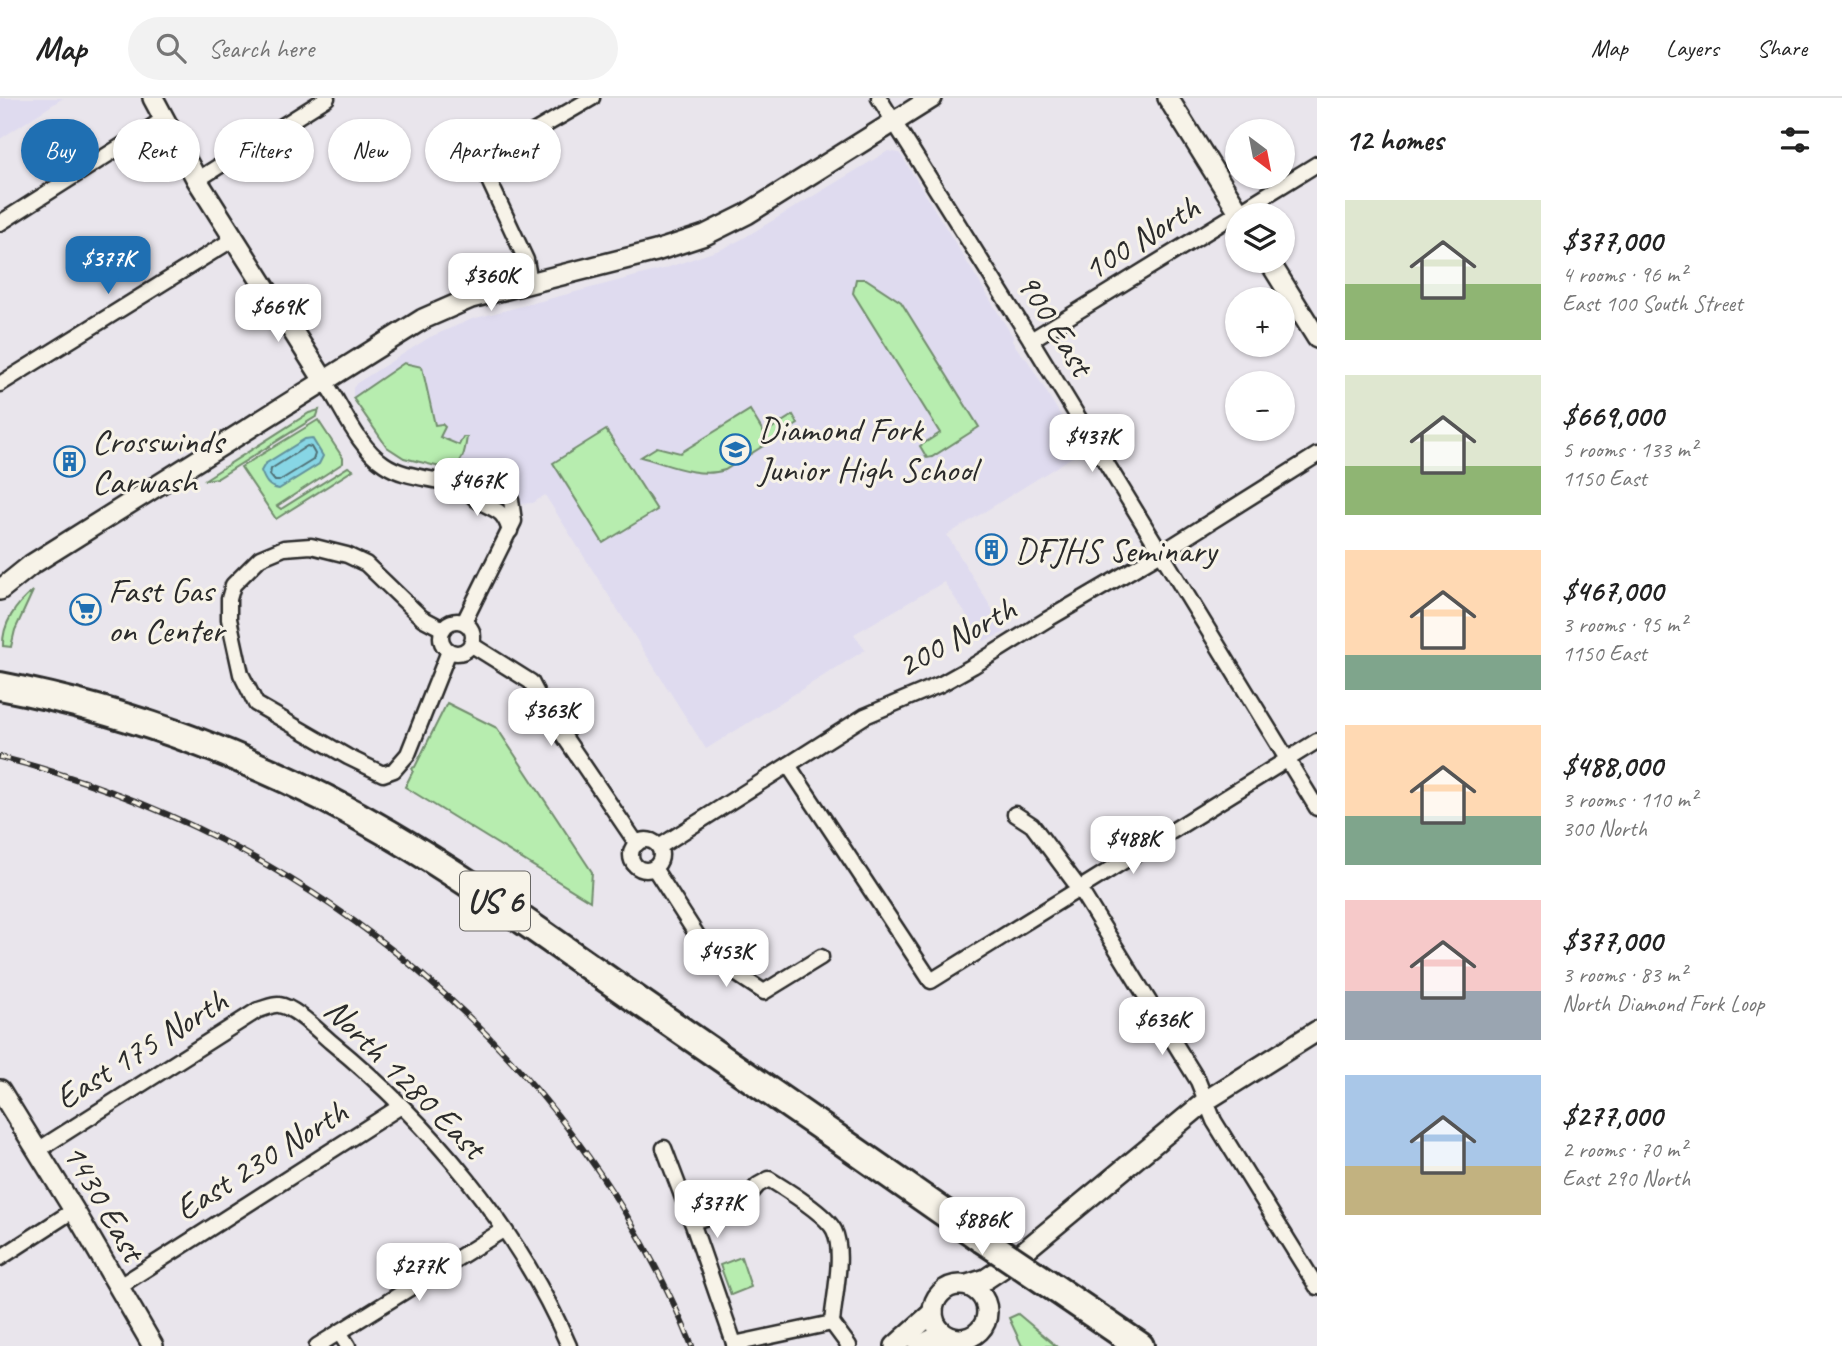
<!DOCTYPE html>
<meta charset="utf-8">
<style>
:root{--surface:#fff;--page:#f2f2f2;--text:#222;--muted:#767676;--line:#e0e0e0;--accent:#1f6fb2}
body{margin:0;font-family:Caveat,sans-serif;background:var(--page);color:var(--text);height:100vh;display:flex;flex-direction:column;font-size:26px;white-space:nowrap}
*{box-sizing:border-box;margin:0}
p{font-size:23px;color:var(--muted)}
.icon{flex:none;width:38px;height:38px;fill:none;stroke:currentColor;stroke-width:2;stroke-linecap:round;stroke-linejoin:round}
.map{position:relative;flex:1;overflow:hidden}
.drawer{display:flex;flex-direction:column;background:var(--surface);width:525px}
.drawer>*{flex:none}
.banner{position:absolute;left:21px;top:21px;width:665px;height:63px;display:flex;gap:14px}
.needle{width:46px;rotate:148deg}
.buttons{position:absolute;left:1225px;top:21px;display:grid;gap:14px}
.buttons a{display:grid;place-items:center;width:70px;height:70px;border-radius:50%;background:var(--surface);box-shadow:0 2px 5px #0004;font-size:35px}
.price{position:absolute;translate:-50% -60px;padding:0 16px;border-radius:14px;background:#fff;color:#222;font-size:23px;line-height:46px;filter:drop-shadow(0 2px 4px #0008)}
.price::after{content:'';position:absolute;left:50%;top:42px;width:21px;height:16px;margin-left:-10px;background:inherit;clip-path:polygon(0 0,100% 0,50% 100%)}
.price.current{background:var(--accent);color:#fff}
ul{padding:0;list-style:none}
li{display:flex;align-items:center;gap:21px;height:175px;padding:0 28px}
li span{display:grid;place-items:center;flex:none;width:196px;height:140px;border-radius:0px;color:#555}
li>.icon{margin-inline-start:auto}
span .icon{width:84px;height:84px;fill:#fffc;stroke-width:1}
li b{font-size:30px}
h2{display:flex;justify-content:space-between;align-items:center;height:84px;padding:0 28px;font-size:30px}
.pill{padding:0 24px;border-radius:32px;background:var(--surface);box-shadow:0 2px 5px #0004;font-size:24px;line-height:63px}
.pill.current{background:var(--accent);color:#fff}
header{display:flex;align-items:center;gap:42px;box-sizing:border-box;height:98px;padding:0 35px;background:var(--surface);border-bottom:2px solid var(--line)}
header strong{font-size:33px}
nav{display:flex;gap:38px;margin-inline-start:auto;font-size:24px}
.search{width:490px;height:63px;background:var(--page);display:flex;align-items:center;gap:18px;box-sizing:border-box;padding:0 24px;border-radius:38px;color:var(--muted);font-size:26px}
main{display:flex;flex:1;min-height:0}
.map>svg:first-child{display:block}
.built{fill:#dfdbef}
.green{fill:#b7edaf;stroke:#718c6d;stroke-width:2}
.water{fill:#87d6e5;stroke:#62929b;stroke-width:2}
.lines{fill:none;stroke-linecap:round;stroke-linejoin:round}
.shore{stroke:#506f75;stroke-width:2}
.street-casing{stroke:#2b2b2b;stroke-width:19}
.secondary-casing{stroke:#2b2b2b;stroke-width:24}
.highway-casing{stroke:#2b2b2b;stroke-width:32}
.street{stroke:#f7f3e8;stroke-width:14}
.secondary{stroke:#f7f3e8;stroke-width:19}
.highway{stroke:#f7f3e8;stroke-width:26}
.rail-casing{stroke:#2b2b2b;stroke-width:6}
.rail{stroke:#f7f3e8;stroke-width:3.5;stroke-dasharray:10;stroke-linecap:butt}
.highway-bridge-casing{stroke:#2b2b2b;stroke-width:32;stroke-linecap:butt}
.highway-bridge{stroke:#f7f3e8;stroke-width:26}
.labels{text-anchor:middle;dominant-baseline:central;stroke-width:6;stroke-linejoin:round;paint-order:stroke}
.shield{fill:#f7f3e8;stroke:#686764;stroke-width:2}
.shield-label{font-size:33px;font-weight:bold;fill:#2b2b2b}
.street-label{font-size:35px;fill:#2b2b2b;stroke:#f7f3e8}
.poi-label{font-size:35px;fill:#2b2b2b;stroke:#f7f3e8;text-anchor:start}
</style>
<header>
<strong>Map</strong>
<div class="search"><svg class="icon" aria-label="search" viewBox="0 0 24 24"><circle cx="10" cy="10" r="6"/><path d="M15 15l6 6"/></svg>Search here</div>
<nav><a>Map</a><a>Layers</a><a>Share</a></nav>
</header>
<main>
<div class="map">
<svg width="1317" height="1248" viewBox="0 0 1317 1248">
<rect width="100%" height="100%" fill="#e9e5ec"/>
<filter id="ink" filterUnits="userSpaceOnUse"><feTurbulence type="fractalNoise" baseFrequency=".0143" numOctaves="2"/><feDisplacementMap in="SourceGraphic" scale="14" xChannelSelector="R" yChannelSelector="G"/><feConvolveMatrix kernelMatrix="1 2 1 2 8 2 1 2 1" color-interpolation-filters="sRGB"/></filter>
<g filter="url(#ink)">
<g class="built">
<path d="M0,0H63L0,41Z"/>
<path d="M888,53L899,55L903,60L1013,239L1012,243L1019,253L1028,263L1082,353L947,437L1006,534L984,543L944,484L854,536L865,552L706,651L545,397L533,405L518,406L491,383L397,357L379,340L353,300V290L357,285L430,239L472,221L663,171L722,151L742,141Z"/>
</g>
<g class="green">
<path d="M856,181H866L901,204L979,329L932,359L927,360L920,348L940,335L853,195Z"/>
<path d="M404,265L422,269L435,327L442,326L445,329L440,339L459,347L463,339H467C465,353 463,368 448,371L404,360L387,349L353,300Z"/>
<path d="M319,312L317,318L218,380L204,382L309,315Z"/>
<path d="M750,312L764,335L793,317L798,326L725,372C699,381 667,366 641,359L657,349L680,355Z"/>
<path d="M318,322L343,360V365L277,408L281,411L348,369L353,372L276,421L241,369Z"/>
<path d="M606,332L657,412L603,445L553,365Z"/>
<path d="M33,493L15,532L11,549L3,548C2,526 16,506 33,493Z"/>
<path d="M447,605L497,630L592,774L590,803L405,689L413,673L412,670L415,669Z"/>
<path d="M741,1159L751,1189L731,1197L720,1167Z"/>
<path d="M1018,1216L1056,1248H1022L1009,1220Z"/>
</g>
<path class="water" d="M312,340L323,358L319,366L279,391C268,389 265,383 261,373L265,366L305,341Z"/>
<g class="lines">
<path class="shore" d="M307,348L311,349L315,356L313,362L279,383H275L270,377L271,371Z"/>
<defs>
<g id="street">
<path d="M879,0L1031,242L1317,710"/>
<path d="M197,82L327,0"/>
<path d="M0,125L164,21"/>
<path d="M530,185L526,162L486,76L484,67L497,55L592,0"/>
<path d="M1031,242L1317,66"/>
<path d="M325,284C343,310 357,348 384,366C407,382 440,379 465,391C470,394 473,399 477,402C495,413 503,410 510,433"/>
<path d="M0,286L235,140"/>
<circle cx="457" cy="539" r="16"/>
<path d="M464,524L514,423L511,402L500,394L482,387L468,392"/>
<path d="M443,531L422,520L366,466L347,457L311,448L284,450L260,460L233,487L229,501V521L241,576L256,606L348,659L383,676L394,672L408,656L449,553"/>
<path d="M472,547L531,584L544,609L637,746"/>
<path d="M788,667L931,883L1317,643"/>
<path d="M1015,716L1032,727L1079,790L1198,983L1214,1023L1317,1189"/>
<circle cx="646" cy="757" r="15"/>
<path d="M659,749L865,618L941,586L973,568L1048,521L1161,455L1317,357"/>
<path d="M654,770L711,859L764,894L821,859"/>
<path d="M664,1050L692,1124L735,1248"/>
<path d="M38,1052L258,912C264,911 273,906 279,907C295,909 318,933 331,944C430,1025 518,1130 569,1248"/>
<path d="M692,1124L740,1108L758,1087L769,1081C785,1091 825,1115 834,1132C845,1154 834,1199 832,1225L849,1248"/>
<path d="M0,1160L74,1112"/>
<path d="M118,1189L401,1008"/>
<path d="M339,1234L348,1248"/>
<path d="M734,1246L832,1225"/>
<path d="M317,1248L503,1132"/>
</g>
<g id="secondary">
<path d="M153,0L197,82L325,284"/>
<path d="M1168,0L1241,117"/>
<path d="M1269,163L1317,240"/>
<path d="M0,492L31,467L423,221L471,200L656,153L705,137L747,116L932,0"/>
<path d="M0,992L74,1112L153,1248"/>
<path d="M967,1187L986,1181L1010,1165L1207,1002L1317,933"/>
<circle cx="960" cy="1214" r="27"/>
<path d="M895,1248L933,1214"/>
<path d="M919,1248L933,1241L949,1239"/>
</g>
<g id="highway">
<path d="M0,588C136,614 269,665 388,735C472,784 550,842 630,897C748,978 865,1059 982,1141"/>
<path d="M1046,1184L1140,1248"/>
</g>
</defs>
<use href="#street" class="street-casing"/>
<use href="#secondary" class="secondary-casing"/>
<use href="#highway" class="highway-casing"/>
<use href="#street" class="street"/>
<use href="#secondary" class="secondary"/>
<use href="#highway" class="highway"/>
<defs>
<path id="rail" d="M0,659C307,736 572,952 692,1248"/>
</defs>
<use href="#rail" class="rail-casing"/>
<use href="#rail" class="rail"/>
<defs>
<path id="highway-bridge" d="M982,1141L1046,1184"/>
</defs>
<use href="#highway-bridge" class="highway-bridge-casing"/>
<use href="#highway-bridge" class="highway-bridge"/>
</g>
</g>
<defs>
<symbol id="school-ring" viewBox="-11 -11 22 22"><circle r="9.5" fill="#f7f3e8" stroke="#1f6fb2" stroke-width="1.5"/><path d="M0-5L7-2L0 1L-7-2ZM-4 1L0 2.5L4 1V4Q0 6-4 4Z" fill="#1f6fb2"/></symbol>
<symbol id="building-ring" viewBox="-11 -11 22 22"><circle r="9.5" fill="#f7f3e8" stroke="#1f6fb2" stroke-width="1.5"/><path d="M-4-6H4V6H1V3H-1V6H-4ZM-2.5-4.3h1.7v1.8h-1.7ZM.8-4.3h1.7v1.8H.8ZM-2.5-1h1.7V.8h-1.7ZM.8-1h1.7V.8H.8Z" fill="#1f6fb2"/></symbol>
<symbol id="supermarket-ring" viewBox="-11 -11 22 22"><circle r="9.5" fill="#f7f3e8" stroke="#1f6fb2" stroke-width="1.5"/><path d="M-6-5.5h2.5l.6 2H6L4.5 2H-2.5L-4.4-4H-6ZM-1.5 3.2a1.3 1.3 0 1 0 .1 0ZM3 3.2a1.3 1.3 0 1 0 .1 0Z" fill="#1f6fb2"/></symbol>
</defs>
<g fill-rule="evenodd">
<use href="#school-ring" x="718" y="334" width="35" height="35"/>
<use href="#building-ring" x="52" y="346" width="35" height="35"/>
<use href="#building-ring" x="974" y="434" width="35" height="35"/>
<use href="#supermarket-ring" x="68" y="494" width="35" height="35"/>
</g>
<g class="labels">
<rect class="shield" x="460" y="773.5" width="70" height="59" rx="5"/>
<g class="shield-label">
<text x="495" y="803">US 6</text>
</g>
<g class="street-label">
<text transform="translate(1141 140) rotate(-32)">100 North</text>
<text transform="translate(1055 226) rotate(58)">900 East</text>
<text transform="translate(956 539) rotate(-29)">200 North</text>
<text transform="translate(141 951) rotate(-32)">East 175 North</text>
<text transform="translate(405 980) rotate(45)">North 1280 East</text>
<text transform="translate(261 1062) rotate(-32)">East 230 North</text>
<text transform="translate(104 1104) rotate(60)">1430 East</text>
</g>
<g class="poi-label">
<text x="758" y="331">Diamond Fork<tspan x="758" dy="40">Junior High School</tspan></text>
<text x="92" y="343">Crosswinds<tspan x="92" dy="40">Carwash</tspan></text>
<text x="1015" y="452">DFJHS Seminary</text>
<text x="108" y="492">Fast Gas<tspan x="108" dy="40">on Center</tspan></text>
</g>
</g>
</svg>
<div class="buttons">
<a><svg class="needle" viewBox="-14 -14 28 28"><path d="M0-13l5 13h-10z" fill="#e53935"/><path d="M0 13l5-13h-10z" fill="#767676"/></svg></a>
<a><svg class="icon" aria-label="layers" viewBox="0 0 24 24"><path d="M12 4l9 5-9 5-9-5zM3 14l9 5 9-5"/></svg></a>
<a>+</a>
<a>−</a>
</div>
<b class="price current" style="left:108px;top:198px">$377K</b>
<b class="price" style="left:491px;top:215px">$360K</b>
<b class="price" style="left:278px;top:246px">$669K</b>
<b class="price" style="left:1092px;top:376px">$437K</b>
<b class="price" style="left:477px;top:420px">$467K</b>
<b class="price" style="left:551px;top:650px">$363K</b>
<b class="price" style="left:1133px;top:778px">$488K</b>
<b class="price" style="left:726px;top:891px">$453K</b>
<b class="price" style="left:1162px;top:959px">$636K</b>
<b class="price" style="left:717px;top:1142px">$377K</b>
<b class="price" style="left:982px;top:1159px">$886K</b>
<b class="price" style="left:419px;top:1205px">$277K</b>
<div class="banner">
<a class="pill current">Buy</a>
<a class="pill">Rent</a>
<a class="pill">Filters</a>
<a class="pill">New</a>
<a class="pill">Apartment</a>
</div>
</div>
<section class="drawer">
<h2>12 homes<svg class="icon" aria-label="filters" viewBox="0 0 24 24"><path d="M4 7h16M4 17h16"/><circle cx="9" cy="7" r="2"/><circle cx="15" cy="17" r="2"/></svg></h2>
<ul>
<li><span style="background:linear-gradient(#dfe7d0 60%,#8fb573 0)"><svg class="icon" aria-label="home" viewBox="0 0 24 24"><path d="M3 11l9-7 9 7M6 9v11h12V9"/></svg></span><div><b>$377,000</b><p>4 rooms · 96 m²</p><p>East 100 South Street</p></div></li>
<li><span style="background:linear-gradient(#dfe7d0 65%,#8fb573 0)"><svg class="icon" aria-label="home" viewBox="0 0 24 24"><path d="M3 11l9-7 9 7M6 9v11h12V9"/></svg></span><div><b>$669,000</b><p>5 rooms · 133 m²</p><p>1150 East</p></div></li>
<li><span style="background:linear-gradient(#ffd9b3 75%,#7fa58c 0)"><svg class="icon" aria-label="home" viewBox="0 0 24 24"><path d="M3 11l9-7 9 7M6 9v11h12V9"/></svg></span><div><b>$467,000</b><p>3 rooms · 95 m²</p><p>1150 East</p></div></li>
<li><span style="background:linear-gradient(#ffd9b3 65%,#7fa58c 0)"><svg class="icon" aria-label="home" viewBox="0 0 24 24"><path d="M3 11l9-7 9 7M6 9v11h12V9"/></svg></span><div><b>$488,000</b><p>3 rooms · 110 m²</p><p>300 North</p></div></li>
<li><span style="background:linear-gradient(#f6c9c9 65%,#9aa5b1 0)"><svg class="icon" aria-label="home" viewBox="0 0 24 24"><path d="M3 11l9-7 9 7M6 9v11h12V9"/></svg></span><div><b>$377,000</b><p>3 rooms · 83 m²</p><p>North Diamond Fork Loop</p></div></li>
<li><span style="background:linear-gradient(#a9c7e8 65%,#c2b280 0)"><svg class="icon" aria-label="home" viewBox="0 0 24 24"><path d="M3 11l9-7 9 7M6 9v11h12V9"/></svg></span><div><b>$277,000</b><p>2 rooms · 70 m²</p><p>East 290 North</p></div></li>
</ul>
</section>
</main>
